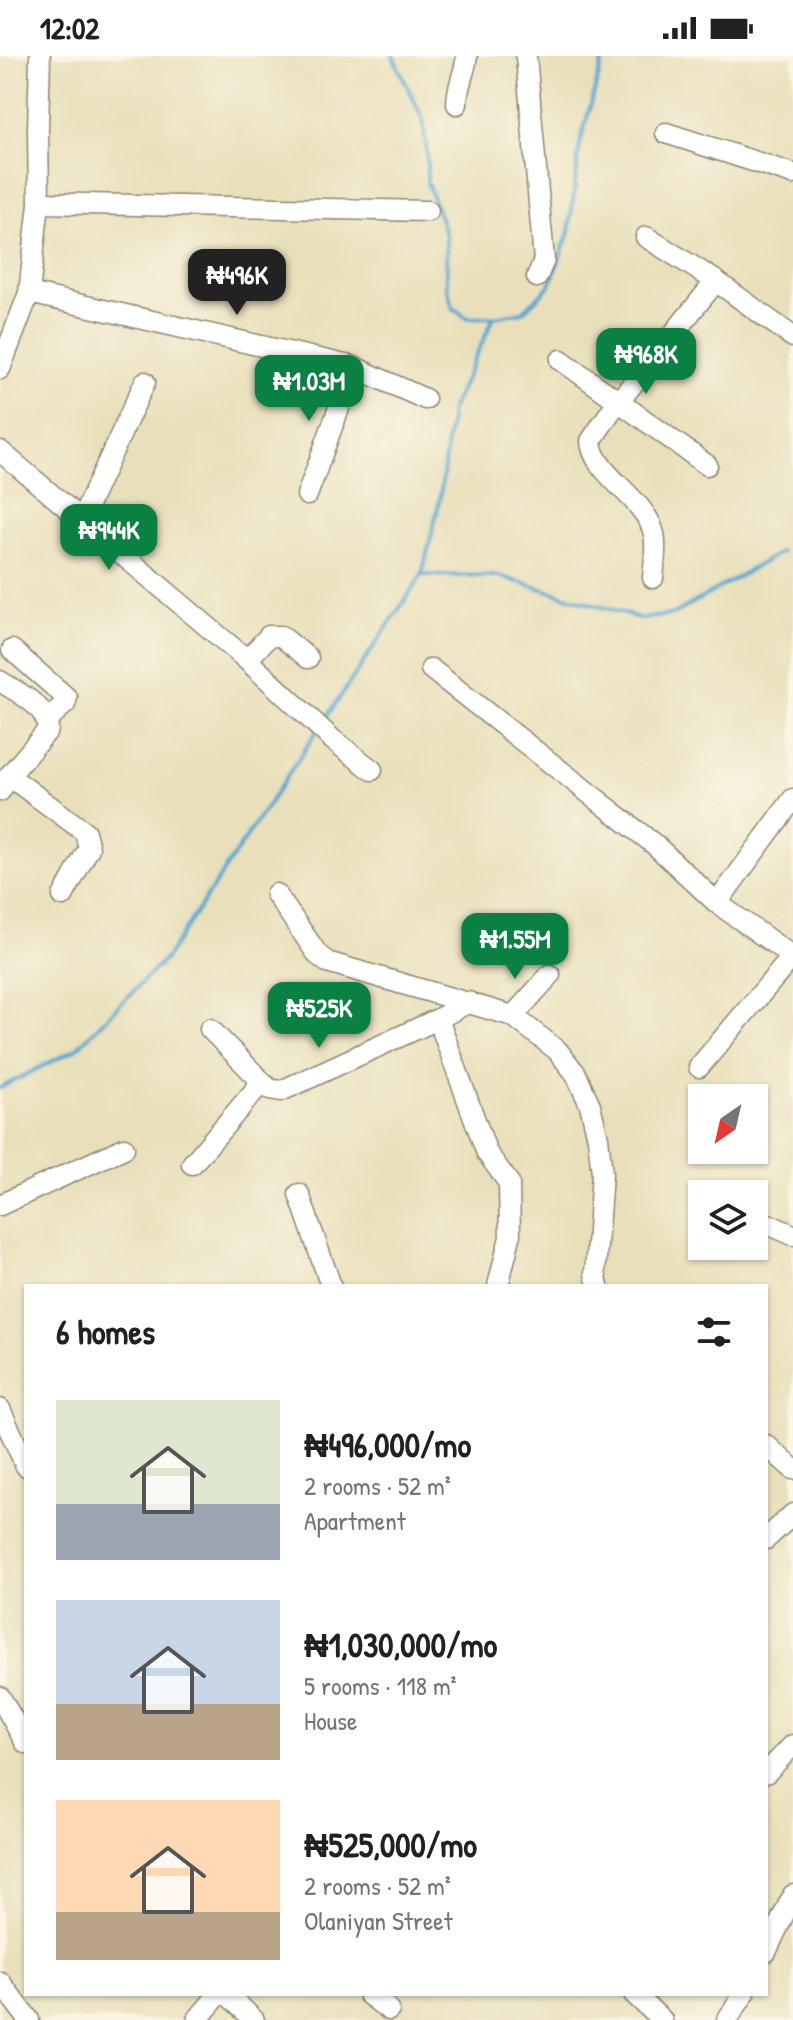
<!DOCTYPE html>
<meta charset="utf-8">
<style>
:root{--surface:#fff;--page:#f6f6f6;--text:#202124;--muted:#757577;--accent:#0b8043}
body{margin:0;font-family:"Patrick Hand",sans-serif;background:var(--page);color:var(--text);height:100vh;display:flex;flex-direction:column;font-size:30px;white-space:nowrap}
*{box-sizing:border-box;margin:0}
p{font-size:26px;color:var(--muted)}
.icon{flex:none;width:44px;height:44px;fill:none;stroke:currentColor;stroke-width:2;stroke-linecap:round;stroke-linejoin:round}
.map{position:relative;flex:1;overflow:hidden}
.panel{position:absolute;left:24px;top:1228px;width:744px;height:712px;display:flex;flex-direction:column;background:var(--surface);border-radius:0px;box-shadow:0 2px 6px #0004}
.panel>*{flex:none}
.needle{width:52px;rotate:214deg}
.buttons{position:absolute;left:688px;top:1028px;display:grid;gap:16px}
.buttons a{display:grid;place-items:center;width:80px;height:80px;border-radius:0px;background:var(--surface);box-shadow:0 2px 6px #0004;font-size:40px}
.price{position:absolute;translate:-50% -68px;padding:0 18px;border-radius:16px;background:var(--accent);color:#fff;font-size:26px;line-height:52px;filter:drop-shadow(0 2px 4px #0008)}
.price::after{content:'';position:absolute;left:50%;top:48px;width:24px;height:18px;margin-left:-12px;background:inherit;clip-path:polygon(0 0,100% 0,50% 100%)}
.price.active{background:#222;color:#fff}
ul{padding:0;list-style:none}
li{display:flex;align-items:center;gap:24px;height:200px;padding:0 32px}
li span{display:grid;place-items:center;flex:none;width:224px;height:160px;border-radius:0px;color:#555}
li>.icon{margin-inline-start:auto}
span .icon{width:96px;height:96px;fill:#fffc;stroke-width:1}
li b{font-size:34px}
h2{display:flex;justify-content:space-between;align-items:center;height:96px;padding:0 32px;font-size:34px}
.status{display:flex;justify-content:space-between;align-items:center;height:56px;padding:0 40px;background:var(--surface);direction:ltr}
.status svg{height:22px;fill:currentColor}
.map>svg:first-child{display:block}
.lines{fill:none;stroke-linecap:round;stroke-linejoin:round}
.stream{stroke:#55a6d0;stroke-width:4}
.minor-casing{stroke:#8a8673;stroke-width:23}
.minor{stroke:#fff;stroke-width:20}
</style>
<div class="status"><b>12:02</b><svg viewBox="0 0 49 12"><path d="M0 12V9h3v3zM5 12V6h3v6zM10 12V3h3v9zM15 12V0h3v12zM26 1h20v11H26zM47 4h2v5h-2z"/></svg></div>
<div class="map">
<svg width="793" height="1964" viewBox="0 0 793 1964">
<rect width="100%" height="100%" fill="#fcf5e5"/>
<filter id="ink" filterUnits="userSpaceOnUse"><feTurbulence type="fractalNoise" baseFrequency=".0125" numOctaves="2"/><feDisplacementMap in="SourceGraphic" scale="16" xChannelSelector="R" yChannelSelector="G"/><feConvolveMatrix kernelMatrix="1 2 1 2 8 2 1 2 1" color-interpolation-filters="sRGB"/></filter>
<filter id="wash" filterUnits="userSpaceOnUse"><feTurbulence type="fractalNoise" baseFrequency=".006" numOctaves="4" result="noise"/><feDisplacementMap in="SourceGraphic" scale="32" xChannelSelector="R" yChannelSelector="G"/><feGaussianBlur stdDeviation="1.8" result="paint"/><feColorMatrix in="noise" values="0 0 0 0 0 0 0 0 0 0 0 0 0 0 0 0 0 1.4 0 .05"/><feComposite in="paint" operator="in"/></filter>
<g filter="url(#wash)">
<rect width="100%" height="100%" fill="#e9e0bb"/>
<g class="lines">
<g class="stream">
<path d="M393,0L423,63L427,99V126L446,179L447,231L453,252L467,262L493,261"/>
<path d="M422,519L499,520L642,563L674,558L781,496"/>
<path d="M324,665L422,519L440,443L451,354L494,261L523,256L550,229L569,176L580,88L604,0"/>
<path d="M0,1032L76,993L166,902L317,675"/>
</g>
</g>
</g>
<g filter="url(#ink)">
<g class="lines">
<defs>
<g id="minor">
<path d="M526,0L544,204L537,221"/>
<path d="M457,48C457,30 465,17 467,0"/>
<path d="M666,77L793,118"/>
<path d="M39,147L428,155"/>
<path d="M646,181L716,225L793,281"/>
<path d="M29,237L354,311L425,343"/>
<path d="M561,304L707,409"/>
<path d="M0,313L29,237L39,147L38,72L40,0"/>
<path d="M0,395L247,604L333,684L372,714"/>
<path d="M307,439L354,311"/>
<path d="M81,464L145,326"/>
<path d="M653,522C654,508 657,492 654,478C646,442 593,419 591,385L611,355L716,225"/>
<path d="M12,594L67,642L65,648L48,663"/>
<path d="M247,604L269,580H281L308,602"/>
<path d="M431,613L655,789L717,847L793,901"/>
<path d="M0,625C18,637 48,650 48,674L9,720L0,735"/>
<path d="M9,720L85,776L89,792L63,840"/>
<path d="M276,838L318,899L327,906L513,960L557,994L576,1018L590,1049L598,1082L602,1117L595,1217L598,1230"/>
<path d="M717,847L793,743"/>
<path d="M513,960L550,919"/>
<path d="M438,963L487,1097L509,1127L510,1181L498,1230"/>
<path d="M210,973L269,1033L281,1035L438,963L469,946"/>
<path d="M699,1011L792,901"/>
<path d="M192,1108L262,1026"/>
<path d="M299,1138L331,1230"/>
<path d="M0,1149L124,1092"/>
<path d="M754,1162L793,1179"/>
<path d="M0,1353L26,1410"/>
<path d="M766,1389L793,1413"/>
<path d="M766,1483L793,1458"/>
<path d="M0,1641L26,1687"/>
<path d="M766,1717L793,1689"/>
<path d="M766,1896L793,1839"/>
<path d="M0,1926L29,1964"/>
<path d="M227,1938L254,1964"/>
<path d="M368,1938L389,1954"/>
<path d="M634,1938L662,1964"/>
<path d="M197,1964L219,1938"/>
<path d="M727,1964L744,1938"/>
</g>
</defs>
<use href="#minor" class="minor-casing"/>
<use href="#minor" class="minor"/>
</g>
</g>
</svg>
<div class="buttons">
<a><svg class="needle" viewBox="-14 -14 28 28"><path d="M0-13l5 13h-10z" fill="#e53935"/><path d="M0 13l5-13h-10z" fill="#757577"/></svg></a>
<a><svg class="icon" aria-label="layers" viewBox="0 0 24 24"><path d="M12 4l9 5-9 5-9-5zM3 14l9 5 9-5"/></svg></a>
</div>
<b class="price active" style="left:237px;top:261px">₦496K</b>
<b class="price" style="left:646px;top:340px">₦968K</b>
<b class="price" style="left:309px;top:367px">₦1.03M</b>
<b class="price" style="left:109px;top:516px">₦944K</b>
<b class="price" style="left:515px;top:925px">₦1.55M</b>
<b class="price" style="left:319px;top:994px">₦525K</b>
<section class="panel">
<h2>6 homes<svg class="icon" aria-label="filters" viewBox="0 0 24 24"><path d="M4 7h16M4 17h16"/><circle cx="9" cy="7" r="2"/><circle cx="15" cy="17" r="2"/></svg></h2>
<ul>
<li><span style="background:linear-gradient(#dfe7d0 65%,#9aa5b1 0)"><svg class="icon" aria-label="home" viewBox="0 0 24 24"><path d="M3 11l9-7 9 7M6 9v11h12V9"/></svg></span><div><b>₦496,000/mo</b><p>2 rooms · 52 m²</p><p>Apartment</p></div></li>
<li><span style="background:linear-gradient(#c9d6e8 65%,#b9a48a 0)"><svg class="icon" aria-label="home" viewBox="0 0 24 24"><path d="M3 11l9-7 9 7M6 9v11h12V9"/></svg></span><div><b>₦1,030,000/mo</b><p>5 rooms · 118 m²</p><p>House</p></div></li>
<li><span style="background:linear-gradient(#ffd9b3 70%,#b9a48a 0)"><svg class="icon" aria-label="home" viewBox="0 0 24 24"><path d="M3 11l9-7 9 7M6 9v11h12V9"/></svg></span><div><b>₦525,000/mo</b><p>2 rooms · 52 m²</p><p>Olaniyan Street</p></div></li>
</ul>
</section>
</div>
